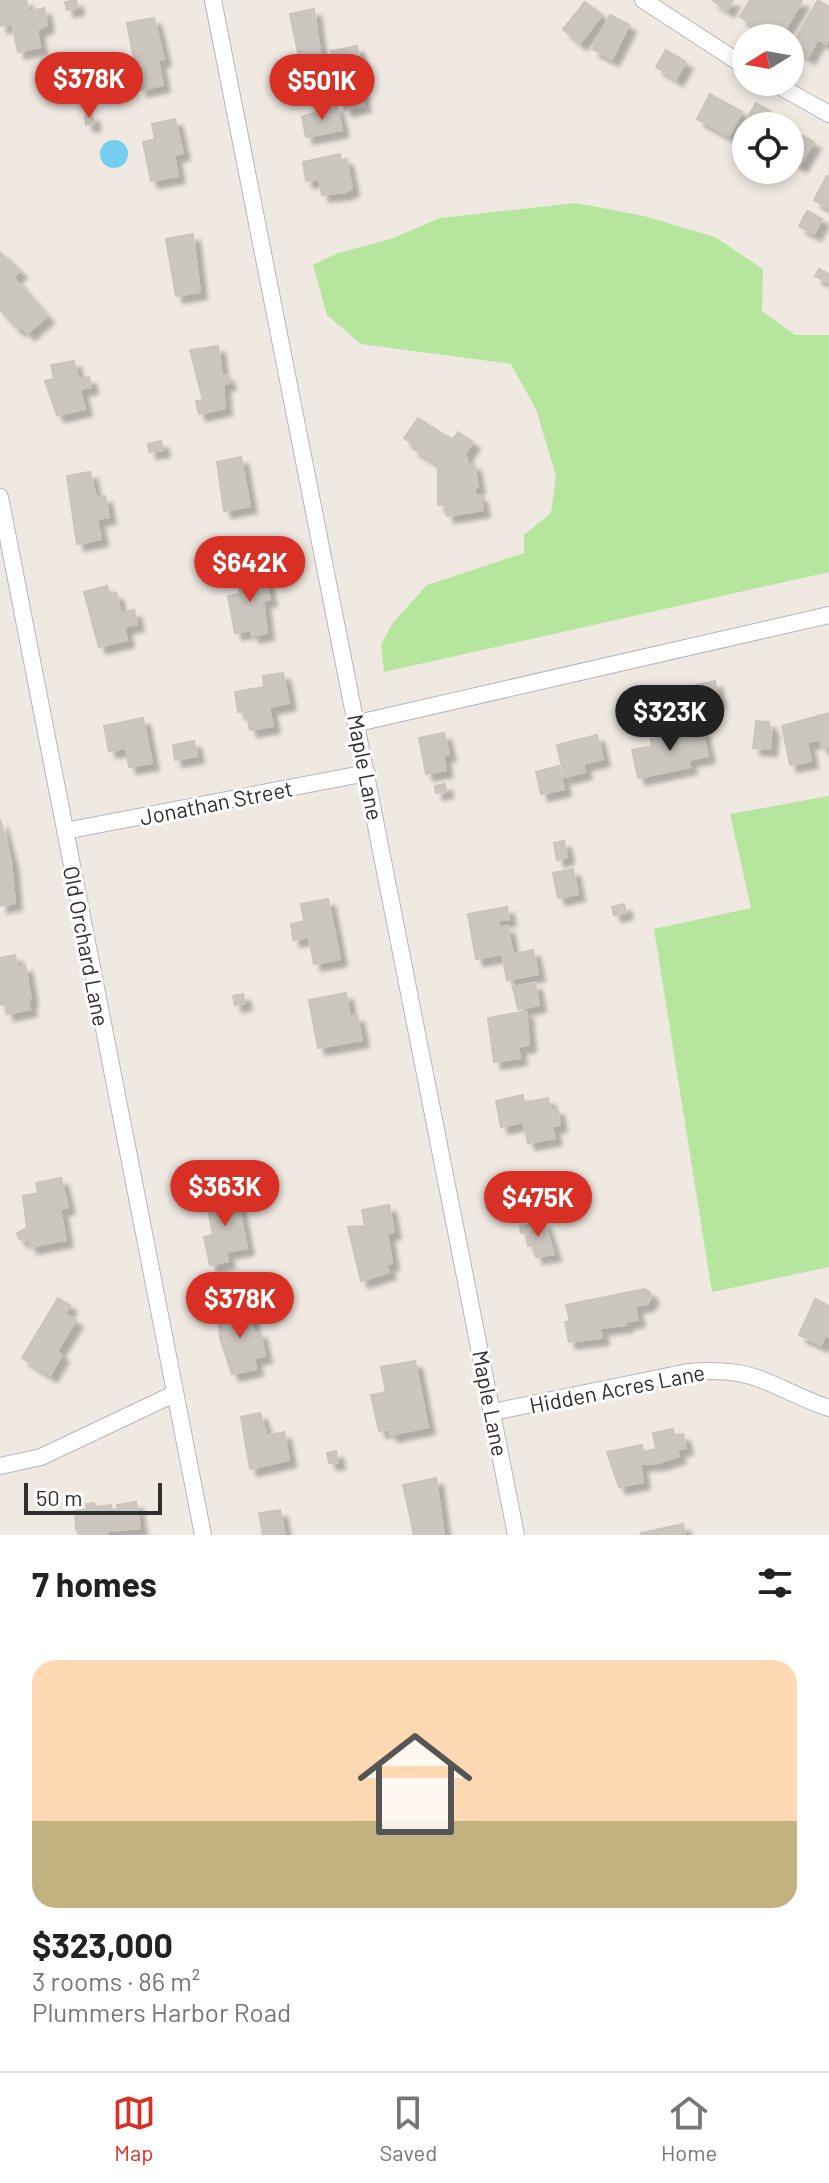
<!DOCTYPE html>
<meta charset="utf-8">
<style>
:root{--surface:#fff;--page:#f6f6f6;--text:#222;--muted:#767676;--line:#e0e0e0;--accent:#d93025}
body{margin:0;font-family:Barlow,sans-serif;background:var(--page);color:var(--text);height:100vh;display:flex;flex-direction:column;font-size:30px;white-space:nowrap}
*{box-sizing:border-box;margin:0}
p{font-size:26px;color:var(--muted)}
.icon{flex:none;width:44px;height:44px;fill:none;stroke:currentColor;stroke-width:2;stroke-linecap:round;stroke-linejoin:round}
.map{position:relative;height:1535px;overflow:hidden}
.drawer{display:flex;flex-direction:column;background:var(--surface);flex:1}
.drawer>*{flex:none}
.needle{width:52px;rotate:259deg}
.fabs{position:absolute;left:732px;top:24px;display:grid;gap:16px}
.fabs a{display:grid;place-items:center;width:72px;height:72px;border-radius:50%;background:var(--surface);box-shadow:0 4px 12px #0003;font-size:40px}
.scale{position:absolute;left:24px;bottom:20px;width:138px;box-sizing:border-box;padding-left:8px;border:4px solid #2e2e2e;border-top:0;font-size:22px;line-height:28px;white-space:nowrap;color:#2e2e2e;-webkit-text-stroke:6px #fff;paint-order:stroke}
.price{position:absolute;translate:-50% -68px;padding:0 18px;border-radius:28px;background:var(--accent);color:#fff;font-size:26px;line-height:52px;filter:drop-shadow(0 2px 4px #0008)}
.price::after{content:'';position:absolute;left:50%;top:48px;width:24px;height:18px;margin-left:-12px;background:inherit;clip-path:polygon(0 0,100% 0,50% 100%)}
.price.active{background:#222;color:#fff}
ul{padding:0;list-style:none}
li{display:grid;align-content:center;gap:16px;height:424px;padding:0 32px}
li+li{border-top:2px solid var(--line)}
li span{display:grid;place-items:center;height:248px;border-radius:24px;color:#555}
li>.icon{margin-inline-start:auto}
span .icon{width:144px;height:144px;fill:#fffc;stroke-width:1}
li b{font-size:34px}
h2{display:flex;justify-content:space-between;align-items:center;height:96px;padding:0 32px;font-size:34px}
.menu{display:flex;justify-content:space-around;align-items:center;height:112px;border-top:2px solid var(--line);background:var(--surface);font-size:22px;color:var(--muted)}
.menu a{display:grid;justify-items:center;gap:4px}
.menu .active{color:var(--accent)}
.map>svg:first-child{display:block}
.green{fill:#b6e59e}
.water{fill:#75cff0}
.building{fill:#cbc7bf;stroke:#cbc5ba;stroke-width:2;filter:url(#shadow)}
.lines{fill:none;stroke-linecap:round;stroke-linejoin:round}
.street-casing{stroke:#b4b7c1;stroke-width:18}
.street{stroke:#fff;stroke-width:16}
.labels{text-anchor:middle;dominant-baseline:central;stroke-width:6;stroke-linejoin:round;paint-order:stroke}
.street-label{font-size:22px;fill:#2e2e2e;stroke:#fff}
</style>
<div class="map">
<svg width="829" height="1535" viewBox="0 0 829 1535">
<defs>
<filter id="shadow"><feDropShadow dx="7" dy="7" stdDeviation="2" flood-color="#0004"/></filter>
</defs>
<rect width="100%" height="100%" fill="#efe9e1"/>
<g class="green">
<path d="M576,203L644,216L715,237L763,269L762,311L795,335H829V572L384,672L381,645L392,624L427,585L524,553V535L551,513L556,476L536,409L511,364L361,344L327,315L313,265L338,253L391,239L440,218Z"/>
<path d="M829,796V1267L712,1292L654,929L751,908L730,814Z"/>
</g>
<circle class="water" cx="114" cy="154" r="14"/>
<g class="building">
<path d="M0,0H26L28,12L44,8L47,25L37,30L40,47L18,52L12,24L0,26Z"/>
<path d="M76,0L77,8L67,10L65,2Z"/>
<path d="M712,0H733L727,10Z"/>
<path d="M750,0H801L802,1L780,38H775L740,17Z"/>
<path d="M818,0L829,7V39L826,44L818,39L808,57L791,47Z"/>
<path d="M585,2L602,15L580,43L563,29Z"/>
<path d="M314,9L321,58L300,62L290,14Z"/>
<path d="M610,15L629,25L612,59L592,49Z"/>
<path d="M154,18L164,59L158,60L163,85L140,90L127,23Z"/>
<path d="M357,46L361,65L335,71L331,51Z"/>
<path d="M666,50L686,62L676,79L656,67Z"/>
<path d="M360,88L364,105L345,110L341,92Z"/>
<path d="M710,94L742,112L729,136L697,119Z"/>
<path d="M756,103L773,113L765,126H746V132L741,129Z"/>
<path d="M336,105L342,130L306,137L302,117Z"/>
<path d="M92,114L94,124L86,125L85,116Z"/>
<path d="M175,119L183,153L174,155L178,176L151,181L143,142L155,139L152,124Z"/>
<path d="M796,132L814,142L800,165L790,159V142Z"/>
<path d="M340,154L341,160L346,159L352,188L346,192L322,195L319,179L306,181L303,162Z"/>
<path d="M827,176L829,177V208L814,200Z"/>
<path d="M807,211L822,219L814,234L799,226Z"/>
<path d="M193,234L200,292L176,296L166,239Z"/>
<path d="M0,252L20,271L13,277L47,316L28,333L21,326L18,329L0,310Z"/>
<path d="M819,269L829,274V283L815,276Z"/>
<path d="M218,346L222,376L227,375L229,383L223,384L225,408L199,414L196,401L203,400L190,350Z"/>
<path d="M74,361L78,379L89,377L91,387L80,389L85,409L57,415L45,381L54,379L51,365Z"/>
<path d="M418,418L444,435L453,439L458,432L473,442L465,454L469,465L474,464L478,487L474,488L476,496L480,495L483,510L447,516L445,504L438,505V464L412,448L414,445L404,438Z"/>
<path d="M161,441L163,450L149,452L148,444Z"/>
<path d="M241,457L250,506L224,511L217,462Z"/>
<path d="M90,472L96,498L105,496L109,517L97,519L101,539L77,544L67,476Z"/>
<path d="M264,570L270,599L263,601L267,633L252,636L251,630L235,633L228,596L240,594L237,576Z"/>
<path d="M107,586L110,594L116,593L121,613L134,610L137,624L124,627L127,640L99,647L84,592Z"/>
<path d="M283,673L289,703L269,707L273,726L250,730L246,711L238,712L235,692L264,687L263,676Z"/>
<path d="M715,681L719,701L701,704L696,685Z"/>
<path d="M829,713V746L822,748L820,740L807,742L811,761L790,765L782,726Z"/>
<path d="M143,718L152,763L129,767L126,748L109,751L104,726Z"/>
<path d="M756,721L769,722V727L772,728L770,749L753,748Z"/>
<path d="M702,729L708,756L688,760L690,767L638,778L632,750L652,746L651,739Z"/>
<path d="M444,733L449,754L443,755L446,770L426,774L419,738Z"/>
<path d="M597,735L603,759L583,764L585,772L564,777L557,745Z"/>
<path d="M194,741L197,756L175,760L173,745Z"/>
<path d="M559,766L564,789L541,794L536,772Z"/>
<path d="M445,784L446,791L436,793L435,786Z"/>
<path d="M0,819L11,861L15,903L0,906Z"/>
<path d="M564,841L567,857L557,860L554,843Z"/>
<path d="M573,869L578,894L558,898L553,873Z"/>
<path d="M328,899L340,959L314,964L309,937L293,940L291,924L304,921L301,904Z"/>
<path d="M624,904L626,912L614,915L612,907Z"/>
<path d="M507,907L509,919L498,920L500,928L507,926L513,954L533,950L538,974L507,980L502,954L476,959L468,914Z"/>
<path d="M15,955L17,967L25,965L31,999L28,1000L30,1009L7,1014L5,1004L0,1005V958Z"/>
<path d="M535,983L539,1005L518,1009L513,987Z"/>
<path d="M346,993L350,1017L357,1015L362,1040L318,1048L309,1000Z"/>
<path d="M243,994L245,1003L235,1005L233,996Z"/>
<path d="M526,1011L529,1045L518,1047L520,1058L494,1062L488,1018Z"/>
<path d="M523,1095L524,1103L548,1098L551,1110L557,1108L560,1125L552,1126L555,1138L528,1143L523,1122L501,1127L496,1101Z"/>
<path d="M61,1178L68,1207L60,1209L66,1240L30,1247L29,1241L19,1239L17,1233L27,1228L23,1196L38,1193L36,1183Z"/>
<path d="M236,1192L247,1248L226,1252L228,1261L210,1265L204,1237L213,1235L208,1210L213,1209L210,1197Z"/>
<path d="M389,1205L394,1232L387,1233L392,1263L386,1264L389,1272L361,1281L348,1227L365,1226L362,1210Z"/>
<path d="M544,1222L554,1254L536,1257L533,1245L528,1246L526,1233H521L520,1226Z"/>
<path d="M644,1289L650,1292L651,1298L647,1304L635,1306L638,1320L625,1322L626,1325L600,1328L602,1338L569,1342L565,1322L570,1321L566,1305Z"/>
<path d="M58,1298L70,1305L65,1314L76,1320L57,1351L62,1355L50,1375L22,1358Z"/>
<path d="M815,1299L829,1306V1337L825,1336L821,1345L799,1335Z"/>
<path d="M249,1306L254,1333L260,1332L265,1356L254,1358L256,1369L232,1374L220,1338L218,1312Z"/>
<path d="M415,1361L428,1427L390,1435L389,1429L379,1431L371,1395L386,1392L381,1367Z"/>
<path d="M260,1413L267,1436L284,1432L289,1460L250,1469L241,1417Z"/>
<path d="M673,1429L674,1435L683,1434L686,1448L677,1449L679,1456L658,1463L640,1464L643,1482L619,1487L607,1452L642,1445L643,1452L656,1449L653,1433Z"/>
<path d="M336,1451L338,1462L329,1463L327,1453Z"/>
<path d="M436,1478L444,1535H414L403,1485Z"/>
<path d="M136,1502L140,1528L108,1531V1535H79L76,1529L75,1511L87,1509L86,1504L94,1503L95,1507L111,1505L112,1510L118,1509L117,1505Z"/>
<path d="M280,1510L285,1535H263L259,1513Z"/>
<path d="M683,1524L685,1535H642L641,1533Z"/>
</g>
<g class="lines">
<defs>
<g id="street">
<path d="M213,0L516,1535"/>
<path d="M643,0L746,67"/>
<path d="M772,82L829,114"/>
<path d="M0,497L203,1535"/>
<path d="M358,723L829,615"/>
<path d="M65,831L367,773"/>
<path d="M493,1412L688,1372C760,1366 768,1387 829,1408"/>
<path d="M0,1466L41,1457L174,1394"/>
</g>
</defs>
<use href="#street" class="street-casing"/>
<use href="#street" class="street"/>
</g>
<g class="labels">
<g class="street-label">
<text transform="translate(366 767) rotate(79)">Maple Lane</text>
<text transform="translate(216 802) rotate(-11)">Jonathan Street</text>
<text transform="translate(87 946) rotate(79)">Old Orchard Lane</text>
<text transform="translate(617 1388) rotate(-11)">Hidden Acres Lane</text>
<text transform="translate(491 1403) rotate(79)">Maple Lane</text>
</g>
</g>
</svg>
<div class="fabs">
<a><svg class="needle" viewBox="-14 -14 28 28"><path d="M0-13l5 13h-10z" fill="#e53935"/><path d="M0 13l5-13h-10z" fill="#767676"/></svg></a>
<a><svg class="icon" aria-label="locate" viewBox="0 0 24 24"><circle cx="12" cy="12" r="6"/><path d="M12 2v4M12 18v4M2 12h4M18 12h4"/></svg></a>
</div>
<div class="scale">50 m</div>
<b class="price" style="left:89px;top:120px">$378K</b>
<b class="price" style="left:322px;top:122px">$501K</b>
<b class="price" style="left:250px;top:604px">$642K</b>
<b class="price active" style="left:670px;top:753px">$323K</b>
<b class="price" style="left:225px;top:1228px">$363K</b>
<b class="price" style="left:538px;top:1239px">$475K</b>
<b class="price" style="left:240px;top:1340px">$378K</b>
</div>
<section class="drawer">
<h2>7 homes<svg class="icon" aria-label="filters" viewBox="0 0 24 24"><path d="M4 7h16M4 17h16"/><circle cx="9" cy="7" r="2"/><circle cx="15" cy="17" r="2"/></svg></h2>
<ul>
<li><span style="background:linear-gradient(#ffd9b3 65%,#c2b280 0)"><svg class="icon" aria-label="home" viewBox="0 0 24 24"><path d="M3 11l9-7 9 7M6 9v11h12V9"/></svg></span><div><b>$323,000</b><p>3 rooms · 86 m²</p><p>Plummers Harbor Road</p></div></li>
</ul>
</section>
<nav class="menu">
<a class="active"><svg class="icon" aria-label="map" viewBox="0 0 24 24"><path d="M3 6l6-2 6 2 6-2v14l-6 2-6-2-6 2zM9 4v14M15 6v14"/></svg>Map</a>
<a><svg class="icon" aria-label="saved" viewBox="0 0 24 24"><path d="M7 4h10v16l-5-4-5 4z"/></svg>Saved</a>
<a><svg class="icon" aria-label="home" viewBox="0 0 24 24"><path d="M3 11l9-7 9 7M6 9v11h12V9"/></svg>Home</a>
</nav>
